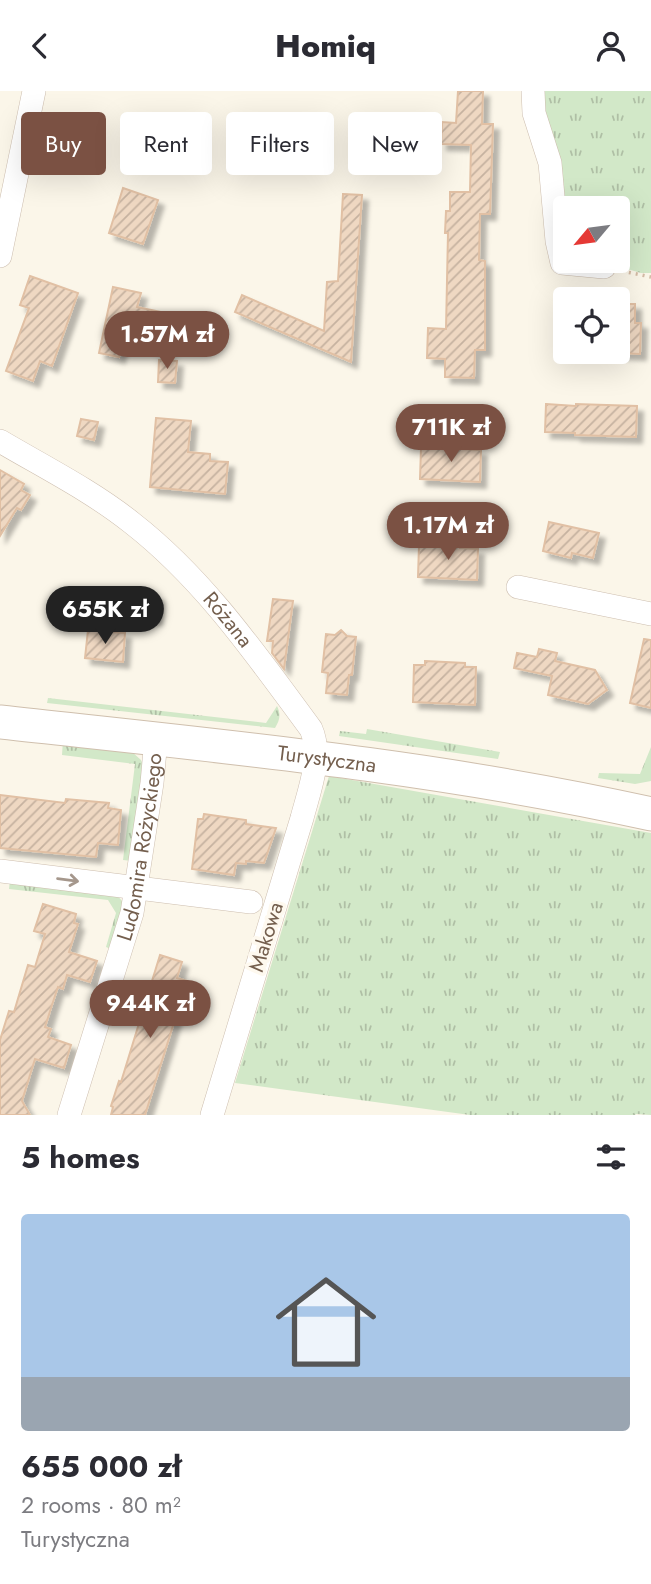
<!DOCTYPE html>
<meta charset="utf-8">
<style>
:root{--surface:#fff;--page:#f7f7f7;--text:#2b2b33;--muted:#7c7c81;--accent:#7b5143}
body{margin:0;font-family:Jost,sans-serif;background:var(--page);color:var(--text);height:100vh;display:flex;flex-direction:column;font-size:26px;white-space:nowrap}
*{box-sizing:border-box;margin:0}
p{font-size:23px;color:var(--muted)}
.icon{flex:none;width:38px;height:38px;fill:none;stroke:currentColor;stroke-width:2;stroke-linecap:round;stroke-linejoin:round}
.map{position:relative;height:1024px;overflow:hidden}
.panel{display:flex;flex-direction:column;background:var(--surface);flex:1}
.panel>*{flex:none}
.hud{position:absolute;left:21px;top:21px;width:609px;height:63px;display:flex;gap:14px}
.needle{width:46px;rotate:241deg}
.controls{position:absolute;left:553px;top:105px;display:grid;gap:14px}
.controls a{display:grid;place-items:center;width:77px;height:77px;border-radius:7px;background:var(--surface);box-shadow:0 7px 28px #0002;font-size:35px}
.price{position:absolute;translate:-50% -60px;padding:0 16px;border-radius:24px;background:var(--accent);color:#fff;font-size:23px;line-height:46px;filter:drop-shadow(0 2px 4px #0008)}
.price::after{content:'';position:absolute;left:50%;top:42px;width:21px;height:16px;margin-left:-10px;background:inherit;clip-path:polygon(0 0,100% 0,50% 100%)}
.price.on{background:#222;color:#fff}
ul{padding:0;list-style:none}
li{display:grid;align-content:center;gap:14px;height:371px;padding:0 21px}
li span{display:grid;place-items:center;height:217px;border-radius:7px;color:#555}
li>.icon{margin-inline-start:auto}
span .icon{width:126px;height:126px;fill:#fffc;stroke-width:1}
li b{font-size:30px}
h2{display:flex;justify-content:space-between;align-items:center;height:84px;padding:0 21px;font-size:30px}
.tag{padding:0 24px;border-radius:7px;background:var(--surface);box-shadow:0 7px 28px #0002;font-size:24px;line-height:63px}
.tag.on{background:var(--accent);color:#fff}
header{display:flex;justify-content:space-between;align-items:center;height:91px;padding:0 21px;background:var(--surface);font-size:32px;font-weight:800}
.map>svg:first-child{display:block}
.grass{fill:url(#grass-tufts)}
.building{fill:url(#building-hatch);stroke:#e1c0a4;stroke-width:2;filter:url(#shadow)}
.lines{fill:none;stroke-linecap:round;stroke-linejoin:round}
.street-casing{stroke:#cdbeaf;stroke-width:24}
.secondary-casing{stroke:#cfbfad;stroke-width:35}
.path{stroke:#d4bba5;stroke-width:3.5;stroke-dasharray:2 5;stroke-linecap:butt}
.street{stroke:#fff;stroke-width:23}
.secondary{stroke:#fff;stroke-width:33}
.oneway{stroke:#a5978c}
.labels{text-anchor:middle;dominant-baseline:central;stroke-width:7;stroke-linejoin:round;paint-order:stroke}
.street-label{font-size:21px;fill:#745f4e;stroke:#fef9ef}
</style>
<header><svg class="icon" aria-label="back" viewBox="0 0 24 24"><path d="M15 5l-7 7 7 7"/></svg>Homiq<svg class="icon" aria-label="person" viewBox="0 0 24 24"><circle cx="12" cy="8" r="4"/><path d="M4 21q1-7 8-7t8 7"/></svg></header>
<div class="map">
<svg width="651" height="1024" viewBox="0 0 651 1024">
<defs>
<pattern id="grass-tufts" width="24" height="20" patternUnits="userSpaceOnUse" patternTransform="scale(1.75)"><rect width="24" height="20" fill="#d2e8c8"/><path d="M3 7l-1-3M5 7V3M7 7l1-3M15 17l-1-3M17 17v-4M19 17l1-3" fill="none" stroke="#afbfa5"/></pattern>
<pattern id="building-hatch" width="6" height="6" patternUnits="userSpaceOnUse" patternTransform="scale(1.75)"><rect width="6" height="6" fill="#efd8c2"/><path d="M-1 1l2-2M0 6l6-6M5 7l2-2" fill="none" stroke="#c6b2a0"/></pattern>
<filter id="shadow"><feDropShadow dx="6" dy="6" stdDeviation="2" flood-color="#0004"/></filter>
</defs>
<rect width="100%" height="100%" fill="#fbf6e9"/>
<g class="grass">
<path d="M539,0H651V182H641L600,170H618V117H565Z"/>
<path d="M48,607L266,632L277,615C281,623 280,629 275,637L47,612Z"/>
<path d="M367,638L500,661L498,668L339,645L340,640L366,643Z"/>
<path d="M63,649L131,660L141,669L144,676L132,770L123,769L135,673L62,664Z"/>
<path d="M651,656V690L635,693L598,687L599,682L640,683Z"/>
<path d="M329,685L651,742V1024L636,1023L635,1024H470L235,992Z"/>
<path d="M10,789L117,804L122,810L123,815L111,858L106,856L116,822L108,809L9,798Z"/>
</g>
<g class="building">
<path d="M458,0H483L482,33H493L490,123H480L479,169L485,170V259H475L474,287L445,286V268L427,267L428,237L446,238L448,142H445L446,120H450V101H470L471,54L441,53L442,31L456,32Z"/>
<path d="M123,97L158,109L143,153L109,142Z"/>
<path d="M343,103L362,104L351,271L235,221L242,204L324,240L327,191L338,190Z"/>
<path d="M30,185L78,202L52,275L40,270L33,290L6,280L29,217L20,214Z"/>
<path d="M113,196L141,202L137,216L161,221L154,254L123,247L119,266L99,262Z"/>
<path d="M624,213H635V232H641L640,263L618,262V219Z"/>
<path d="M159,269L177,270L175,292L158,291Z"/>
<path d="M546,313L576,315V313L637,315L636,346L575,344V342L545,341Z"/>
<path d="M156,327L191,330L188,361L210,363V370L228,371L225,403L150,396Z"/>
<path d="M81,328L98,331L94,349L77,345Z"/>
<path d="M440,355L463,356V358L481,359L480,391L420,388L421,357L440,358Z"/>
<path d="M0,379L24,393L21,399L30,404L21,419L17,417L0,445Z"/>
<path d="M549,431L599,442L593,467L572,462L571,467L543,460Z"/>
<path d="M419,454L460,455V457L478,458L477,489L418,486Z"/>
<path d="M120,503L158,505L156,528L118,526Z"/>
<path d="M273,508L293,510L284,578L272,562L273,550H267Z"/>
<path d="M88,539L125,542L123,571L85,567Z"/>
<path d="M341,539L347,545L356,546L352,584H349L347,604L326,602L328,582L322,581L326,543L335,544Z"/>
<path d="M644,548L651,549V617L630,612Z"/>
<path d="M539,558L557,562L555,570L595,579L607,599L588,613L548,604L552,585L514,577L517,562L537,566Z"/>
<path d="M425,570L465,572V576H476L475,614L413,611L414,574H425Z"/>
<path d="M0,704L65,712L66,708L109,712L108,717L121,719L118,754L98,752L96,766L0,757Z"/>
<path d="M204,723L246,729V733L276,737L264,772L246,770V773L236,772L234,784L192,778L198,728H203Z"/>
<path d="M43,813L76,823L74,832L78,833L69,861L97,870L90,891L67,884L63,898L58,896L52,914L45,936L51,938L48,946L71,954L64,977L35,968L22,1010L30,1024H0V949L9,920L14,921L28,874L35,876L45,843L34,840Z"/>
<path d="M160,864L182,871L177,887L187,890L145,1024H111L113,1016L111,1015L119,990L121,991Z"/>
</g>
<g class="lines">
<defs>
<g id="street">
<path d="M533,0L534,22L550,72L557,150L562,172L604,176"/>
<path d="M0,165L34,0"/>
<path id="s1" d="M0,350C44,376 92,400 132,432C204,488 257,565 311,638C323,665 309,700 302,727L212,1024"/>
<path d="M518,496L651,523"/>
<path d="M0,780L251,811"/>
<path id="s2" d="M69,1024L132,822L152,692L156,648"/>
</g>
<g id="secondary">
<path id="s3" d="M0,631C218,655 437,675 651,723"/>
</g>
</defs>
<use href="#street" class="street-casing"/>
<use href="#secondary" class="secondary-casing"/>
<path class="path" d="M622,180L651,186"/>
<use href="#street" class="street"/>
<use href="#secondary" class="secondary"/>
</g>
<defs><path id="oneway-shaft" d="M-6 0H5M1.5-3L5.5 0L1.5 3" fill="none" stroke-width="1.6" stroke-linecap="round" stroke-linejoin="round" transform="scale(1.75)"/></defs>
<use class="oneway" href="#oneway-shaft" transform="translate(68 789) rotate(7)"/>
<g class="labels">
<g class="street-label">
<text stroke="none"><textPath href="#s1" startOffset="292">Różana</textPath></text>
<text stroke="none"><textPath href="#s3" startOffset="329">Turystyczna</textPath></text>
<text stroke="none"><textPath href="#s2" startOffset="278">Ludomira Różyckiego</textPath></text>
<text transform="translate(266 846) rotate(-73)">Makowa</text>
</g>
</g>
</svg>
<div class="controls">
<a><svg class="needle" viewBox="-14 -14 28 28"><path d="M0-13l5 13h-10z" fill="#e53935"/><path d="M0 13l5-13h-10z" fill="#7c7c81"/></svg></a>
<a><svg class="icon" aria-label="locate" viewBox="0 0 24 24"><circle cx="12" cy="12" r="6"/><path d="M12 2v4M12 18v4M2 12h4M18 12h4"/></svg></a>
</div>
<b class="price" style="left:167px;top:280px">1.57M zł</b>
<b class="price" style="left:451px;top:373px">711K zł</b>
<b class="price" style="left:448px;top:471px">1.17M zł</b>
<b class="price on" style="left:105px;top:555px">655K zł</b>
<b class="price" style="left:150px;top:949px">944K zł</b>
<div class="hud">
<a class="tag on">Buy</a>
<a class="tag">Rent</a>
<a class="tag">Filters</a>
<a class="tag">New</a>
</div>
</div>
<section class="panel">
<h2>5 homes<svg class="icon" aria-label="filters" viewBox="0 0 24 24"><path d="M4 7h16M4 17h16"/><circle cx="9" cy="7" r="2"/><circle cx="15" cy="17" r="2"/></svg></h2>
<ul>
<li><span style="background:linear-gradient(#a9c7e8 75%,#9aa5b1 0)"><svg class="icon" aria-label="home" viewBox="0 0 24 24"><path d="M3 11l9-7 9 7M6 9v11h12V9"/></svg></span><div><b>655 000 zł</b><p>2 rooms · 80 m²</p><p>Turystyczna</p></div></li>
</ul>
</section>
